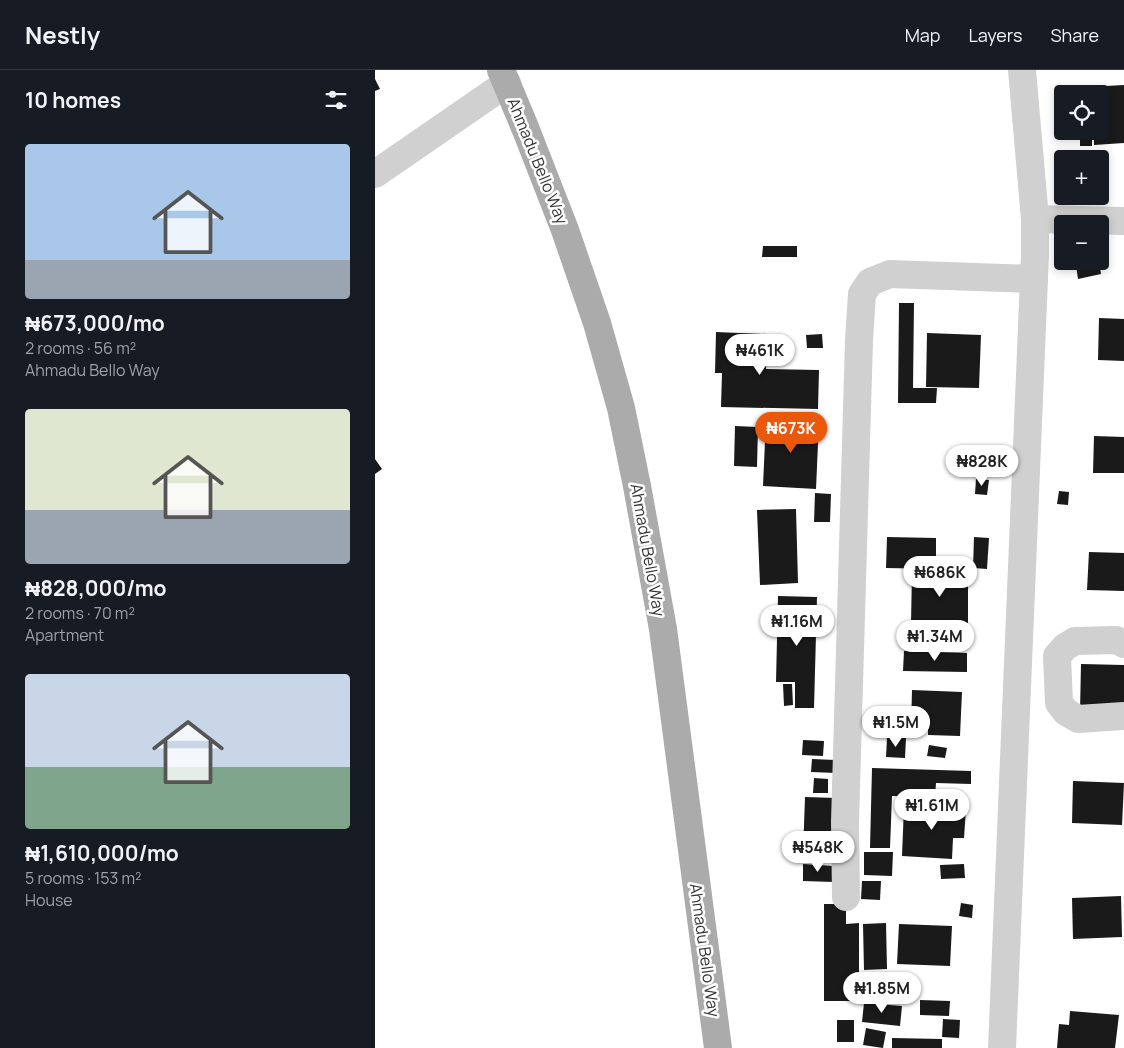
<!DOCTYPE html>
<meta charset="utf-8">
<style>
:root{--surface:#171b24;--page:#20242c;--text:#f1f3f6;--muted:#9ea1a6;--line:#363941;--accent:#ea580c}
body{margin:0;font-family:Manrope,sans-serif;background:var(--page);color:var(--text);height:100vh;display:flex;flex-direction:column;font-size:19px;white-space:nowrap}
*{box-sizing:border-box;margin:0}
p{font-size:16px;color:var(--muted)}
.icon{flex:none;width:28px;height:28px;fill:none;stroke:currentColor;stroke-width:2;stroke-linecap:round;stroke-linejoin:round}
.map{position:relative;flex:1;overflow:hidden}
.details{display:flex;flex-direction:column;background:var(--surface);width:375px}
.details>*{flex:none}
.buttons{position:absolute;left:679px;top:15px;display:grid;gap:10px}
.buttons a{display:grid;place-items:center;width:55px;height:55px;border-radius:5px;background:var(--surface);box-shadow:0 2px 8px #0003;font-size:25px}
.price{position:absolute;translate:-50% -42px;padding:0 11px;border-radius:18px;background:#fff;color:#222;font-size:16px;line-height:32px;filter:drop-shadow(0 1px 2px #0008)}
.price::after{content:'';position:absolute;left:50%;top:30px;width:15px;height:11px;margin-left:-8px;background:inherit;clip-path:polygon(0 0,100% 0,50% 100%)}
.price.active{background:var(--accent);color:#fff}
ul{padding:0;list-style:none}
li{display:grid;align-content:center;gap:10px;height:265px;padding:0 25px}
li span{display:grid;place-items:center;height:155px;border-radius:5px;color:#555}
li>.icon{margin-inline-start:auto}
span .icon{width:90px;height:90px;fill:#fffc;stroke-width:1}
li b{font-size:21px}
h2{display:flex;justify-content:space-between;align-items:center;height:60px;padding:0 25px;font-size:21px}
header{display:flex;align-items:center;gap:30px;box-sizing:border-box;height:70px;padding:0 25px;background:var(--surface);border-bottom:1px solid var(--line)}
header strong{font-size:24px}
nav{display:flex;gap:28px;margin-inline-start:auto;font-size:18px}
main{display:flex;flex:1;min-height:0}
.map>svg:first-child{display:block}
.building{fill:#1a1a1a}
.lines{fill:none;stroke-linecap:round;stroke-linejoin:round}
.minor{stroke:#d0d0d0;stroke-width:28}
.major{stroke:#ababab;stroke-width:28}
.labels{text-anchor:middle;dominant-baseline:central;stroke-width:5;stroke-linejoin:round;paint-order:stroke}
.street-label{font-size:16px;fill:#333;stroke:#fff}
</style>
<header>
<strong>Nestly</strong>
<nav><a>Map</a><a>Layers</a><a>Share</a></nav>
</header>
<main>
<section class="details">
<h2>10 homes<svg class="icon" aria-label="filters" viewBox="0 0 24 24"><path d="M4 7h16M4 17h16"/><circle cx="9" cy="7" r="2"/><circle cx="15" cy="17" r="2"/></svg></h2>
<ul>
<li><span style="background:linear-gradient(#a9c7e8 75%,#9aa5b1 0)"><svg class="icon" aria-label="home" viewBox="0 0 24 24"><path d="M3 11l9-7 9 7M6 9v11h12V9"/></svg></span><div><b>₦673,000/mo</b><p>2 rooms · 56 m²</p><p>Ahmadu Bello Way</p></div></li>
<li><span style="background:linear-gradient(#dfe7d0 65%,#9aa5b1 0)"><svg class="icon" aria-label="home" viewBox="0 0 24 24"><path d="M3 11l9-7 9 7M6 9v11h12V9"/></svg></span><div><b>₦828,000/mo</b><p>2 rooms · 70 m²</p><p>Apartment</p></div></li>
<li><span style="background:linear-gradient(#c9d6e8 60%,#7fa58c 0)"><svg class="icon" aria-label="home" viewBox="0 0 24 24"><path d="M3 11l9-7 9 7M6 9v11h12V9"/></svg></span><div><b>₦1,610,000/mo</b><p>5 rooms · 153 m²</p><p>House</p></div></li>
</ul>
</section>
<div class="map">
<svg width="749" height="978" viewBox="0 0 749 978">
<rect width="100%" height="100%" fill="#fff"/>
<g class="building">
<path d="M0,9L5,19L0,21Z"/>
<path d="M749,15V73L719,75V61H725V24H694V18Z"/>
<rect x="705" y="61" width="12" height="15"/>
<path d="M388,176H422V187H387Z"/>
<path d="M720,191H724L726,204L703,209L701,195Z"/>
<path d="M524,233H539L538,318H562L561,333H523Z"/>
<path d="M724,248L749,249V291L723,290Z"/>
<path d="M341,262L392,264L391,299L444,300L443,339L346,337L347,303H340Z"/>
<path d="M552,263L606,265L604,318L551,317Z"/>
<path d="M447,264L448,278H432L431,265Z"/>
<path d="M391,349L444,351L441,419L388,416Z"/>
<path d="M360,356L383,357L382,397L359,396Z"/>
<path d="M719,366L749,367V403H718Z"/>
<path d="M0,389L7,399L0,404Z"/>
<path d="M601,409L614,410L612,425L600,424Z"/>
<path d="M684,421L694,422L693,435L682,434Z"/>
<path d="M440,423L456,424L455,452H439Z"/>
<path d="M421,439L423,513L385,515L382,440Z"/>
<path d="M512,467L561,468V499L511,498Z"/>
<path d="M599,467L614,468L612,499L598,498Z"/>
<path d="M714,482L749,483V521L712,520Z"/>
<path d="M537,502L593,503V553H536Z"/>
<path d="M403,526L442,527L439,638H420V612H401Z"/>
<path d="M529,581L592,583V602L528,601Z"/>
<path d="M706,594L749,595V643L705,642Z"/>
<path d="M408,614H417L418,635L409,636Z"/>
<path d="M537,620L587,622L585,666L553,665V660L536,659Z"/>
<path d="M512,668H531L530,688L511,687Z"/>
<path d="M428,670L449,671L448,686L427,685Z"/>
<path d="M554,675L572,678L570,688L552,686Z"/>
<path d="M437,689L461,690V703L436,702Z"/>
<path d="M497,698L596,701V714L561,713L560,727L517,726L515,778H495Z"/>
<path d="M439,708L453,709V723H438Z"/>
<path d="M698,711L749,713L747,755L697,753Z"/>
<path d="M430,727L462,728L460,785L428,784Z"/>
<path d="M529,736L591,739L589,768H578L577,789L527,786Z"/>
<path d="M489,782H518L517,806L489,805Z"/>
<path d="M428,794L459,796L458,812L428,811Z"/>
<path d="M589,794L590,808L566,809L565,795Z"/>
<path d="M487,811H506L505,830L486,829Z"/>
<path d="M746,826L747,867L698,869L697,828Z"/>
<path d="M586,833L598,835L597,848L584,846Z"/>
<path d="M449,834H471V854L484,853V931H449Z"/>
<path d="M511,853L512,899L489,900L488,854Z"/>
<path d="M524,854L577,856L575,896L522,894Z"/>
<path d="M545,930L575,931L574,946L545,945Z"/>
<path d="M489,933L527,936L525,956L487,952Z"/>
<path d="M695,941L744,945L740,978H682L684,954L694,955Z"/>
<path d="M568,949L585,950L584,968L567,967Z"/>
<rect x="462" y="950" width="17" height="22"/>
<path d="M491,958L511,962L508,978L488,975Z"/>
<path d="M517,968L567,969V978H517Z"/>
</g>
<g class="lines">
<g class="minor">
<path d="M0,104L132,13"/>
<path d="M660,149L749,151"/>
<path d="M749,574L741,570L700,571L690,577L682,586L684,633L691,642L703,649L749,646"/>
<path d="M471,827L470,752L484,270L487,224L495,212L515,204L659,209"/>
<path d="M627,978L660,184V149L647,0"/>
</g>
<path class="major" d="M126,0L151,60L190,160L222,253L246,338L262,416L288,559L343,978"/>
</g>
<g class="labels">
<g class="street-label">
<text transform="translate(163 91) rotate(68)">Ahmadu Bello Way</text>
<text transform="translate(273 480) rotate(80)">Ahmadu Bello Way</text>
<text transform="translate(330 880) rotate(82)">Ahmadu Bello Way</text>
</g>
</g>
</svg>
<div class="buttons">
<a><svg class="icon" aria-label="locate" viewBox="0 0 24 24"><circle cx="12" cy="12" r="6"/><path d="M12 2v4M12 18v4M2 12h4M18 12h4"/></svg></a>
<a>+</a>
<a>−</a>
</div>
<b class="price" style="left:385px;top:306px">₦461K</b>
<b class="price active" style="left:416px;top:384px">₦673K</b>
<b class="price" style="left:607px;top:417px">₦828K</b>
<b class="price" style="left:565px;top:528px">₦686K</b>
<b class="price" style="left:422px;top:577px">₦1.16M</b>
<b class="price" style="left:560px;top:592px">₦1.34M</b>
<b class="price" style="left:521px;top:678px">₦1.5M</b>
<b class="price" style="left:557px;top:761px">₦1.61M</b>
<b class="price" style="left:443px;top:803px">₦548K</b>
<b class="price" style="left:507px;top:944px">₦1.85M</b>
</div>
</main>
